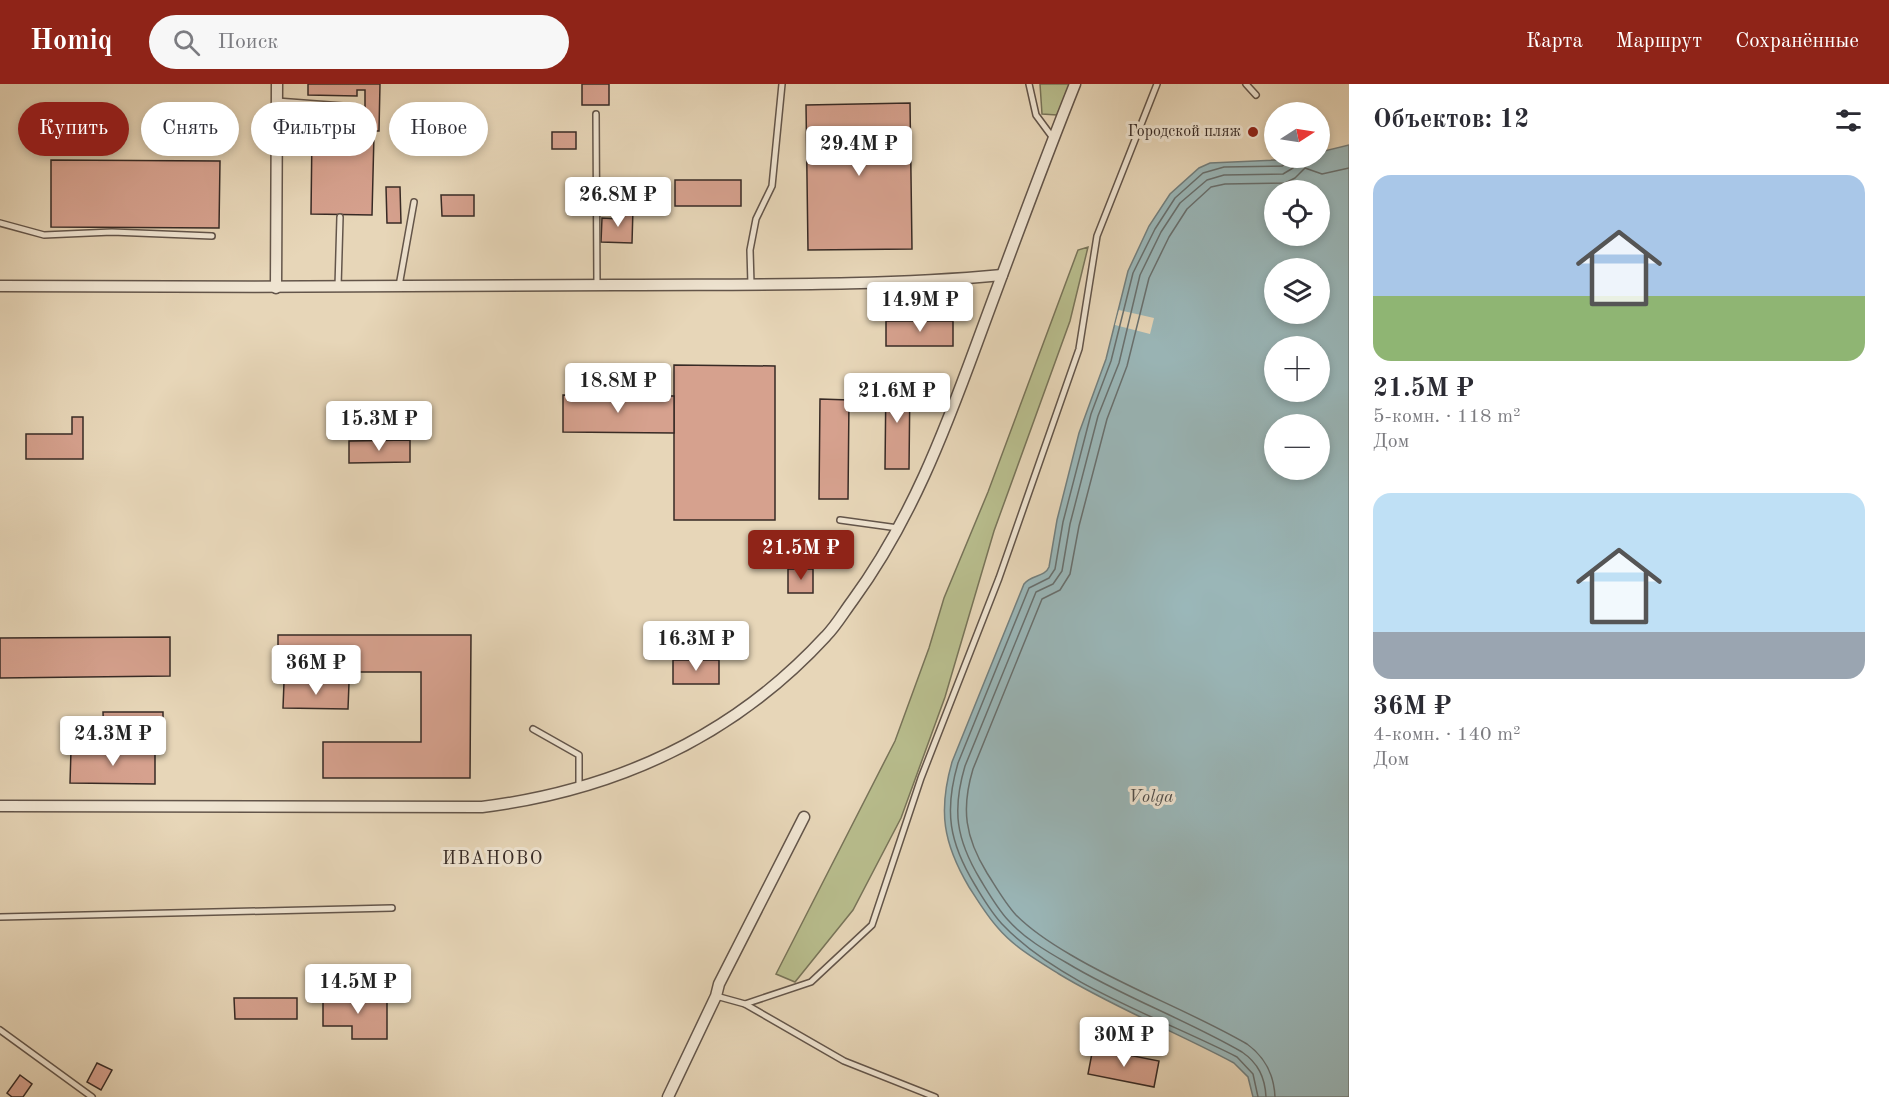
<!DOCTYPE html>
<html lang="ru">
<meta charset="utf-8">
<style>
:root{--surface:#fff;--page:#f7f7f7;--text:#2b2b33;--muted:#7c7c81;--accent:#8f2418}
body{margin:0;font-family:"Old Standard TT",serif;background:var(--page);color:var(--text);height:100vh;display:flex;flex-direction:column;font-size:22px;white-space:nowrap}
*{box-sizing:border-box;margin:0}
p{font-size:20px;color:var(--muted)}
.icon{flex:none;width:33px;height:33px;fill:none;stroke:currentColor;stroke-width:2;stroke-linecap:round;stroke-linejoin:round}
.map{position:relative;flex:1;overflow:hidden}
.details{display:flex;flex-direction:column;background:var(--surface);width:540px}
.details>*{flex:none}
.guide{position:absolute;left:18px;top:18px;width:570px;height:54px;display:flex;gap:12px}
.needle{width:39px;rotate:78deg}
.tools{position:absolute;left:1264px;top:18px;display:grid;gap:12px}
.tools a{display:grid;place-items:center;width:66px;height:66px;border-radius:50%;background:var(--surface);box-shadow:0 3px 9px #0003;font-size:30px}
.price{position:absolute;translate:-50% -51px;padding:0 14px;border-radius:6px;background:#fff;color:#222;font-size:20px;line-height:39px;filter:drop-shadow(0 2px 3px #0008)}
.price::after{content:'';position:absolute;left:50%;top:36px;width:18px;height:14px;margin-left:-9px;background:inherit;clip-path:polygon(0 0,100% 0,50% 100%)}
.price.selected{background:var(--accent);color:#fff}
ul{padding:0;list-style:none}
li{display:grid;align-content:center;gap:12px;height:318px;padding:0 24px}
li span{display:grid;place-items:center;height:186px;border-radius:18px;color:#555}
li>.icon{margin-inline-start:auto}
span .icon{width:108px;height:108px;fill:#fffc;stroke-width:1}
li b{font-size:26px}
h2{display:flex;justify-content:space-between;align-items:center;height:72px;padding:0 24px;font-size:26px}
.tag{padding:0 21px;border-radius:27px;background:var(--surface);box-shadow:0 3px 9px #0003;font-size:21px;line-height:54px}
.tag.selected{background:var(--accent);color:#fff}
header{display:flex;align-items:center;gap:36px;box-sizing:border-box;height:84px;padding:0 30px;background:var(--accent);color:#fff}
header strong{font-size:28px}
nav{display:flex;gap:33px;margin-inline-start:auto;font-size:21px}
.search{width:420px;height:54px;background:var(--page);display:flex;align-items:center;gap:15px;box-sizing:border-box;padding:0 21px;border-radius:33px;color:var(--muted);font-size:22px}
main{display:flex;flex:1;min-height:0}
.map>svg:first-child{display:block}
.green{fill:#b8bd8d;stroke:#787459;stroke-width:1.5}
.water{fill:#9ab7b9;stroke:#727f7e;stroke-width:1.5;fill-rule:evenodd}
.pier{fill:#e7d6b8}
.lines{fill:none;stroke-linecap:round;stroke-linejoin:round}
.shore{stroke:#68706f;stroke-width:1.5}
.building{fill:#d6a18e;stroke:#372a25;stroke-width:1.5}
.service-casing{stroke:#63554a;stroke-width:8}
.minor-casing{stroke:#63554a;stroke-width:13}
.service{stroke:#efe4d1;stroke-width:5}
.minor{stroke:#efe4d1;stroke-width:10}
.poi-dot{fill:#8f2418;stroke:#efe4d1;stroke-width:2}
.labels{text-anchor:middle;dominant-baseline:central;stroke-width:6;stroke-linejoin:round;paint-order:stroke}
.poi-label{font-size:16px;fill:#372a25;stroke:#efe4d1;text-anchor:end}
.water-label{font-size:18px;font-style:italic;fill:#504d4a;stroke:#efe4d1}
.neighbourhood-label{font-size:18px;letter-spacing:1.5px;fill:#372a25;stroke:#efe4d1}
</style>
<header>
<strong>Homiq</strong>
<div class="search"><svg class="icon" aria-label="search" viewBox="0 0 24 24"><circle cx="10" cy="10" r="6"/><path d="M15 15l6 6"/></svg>Поиск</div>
<nav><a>Карта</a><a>Маршрут</a><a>Сохранённые</a></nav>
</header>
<main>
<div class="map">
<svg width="1349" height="1013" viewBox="0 0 1349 1013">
<rect width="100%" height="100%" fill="#e7d6b8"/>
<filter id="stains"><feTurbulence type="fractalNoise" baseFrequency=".00333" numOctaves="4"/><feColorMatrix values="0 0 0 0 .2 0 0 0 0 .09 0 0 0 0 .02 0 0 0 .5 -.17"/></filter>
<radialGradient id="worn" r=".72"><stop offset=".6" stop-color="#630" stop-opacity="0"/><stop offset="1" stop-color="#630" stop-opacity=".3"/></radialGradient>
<g class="green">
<path d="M1040,0H1070L1057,31L1042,30Z"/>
<path d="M1088,163L1070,237L994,447L945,613L901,734L853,826L795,898L776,890L895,657L929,564L944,514L988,408L1078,166Z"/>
</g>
<path class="water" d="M1349,61V1013H1253L1248,993L1234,979C1176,948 1115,924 1059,890C1038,877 1014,863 998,844C987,832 978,817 969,803C943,759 938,727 952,678L1024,500C1031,491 1045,493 1049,483L1057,436L1079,349L1106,275L1128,187L1149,142L1170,110L1199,84L1210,79L1320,74V68ZM1275,106H1320V152H1275ZM1275,184H1320V230H1275ZM1275,262H1320V308H1275ZM1275,340H1320V386H1275Z"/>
<path class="pier" d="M1119,226L1154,234L1150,250L1115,241Z"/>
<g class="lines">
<g class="shore">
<path d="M1258,1013L1253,990L1237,973C1165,936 1059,900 1004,842C992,830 983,814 975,801C949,758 944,727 958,679L1029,504L1049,494L1055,485L1063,438L1091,330L1111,277L1133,189L1155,145L1175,114L1203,89L1224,83L1282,82L1287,79L1288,74"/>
<path d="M1266,1013C1265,993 1258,979 1242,968C1185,935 1123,913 1067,879C1046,867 1024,854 1008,836C997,824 988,808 980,795C956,755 952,726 965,682L1036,508L1053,500L1062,487L1070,440L1098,332L1119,279L1140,191L1161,148L1180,119L1207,96L1224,91L1283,90L1293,84L1296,74"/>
<path d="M1275,1013C1274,990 1265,973 1247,960C1190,927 1128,905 1071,871C1052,860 1032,847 1016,831C1005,819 996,803 987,789C965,753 961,725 973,685L1042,515L1060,506L1070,490L1079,442L1107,335L1127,282L1149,194L1169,153L1187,125L1211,103L1225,100L1285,99L1295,94L1305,84L1322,90L1349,84"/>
</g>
</g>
<g class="building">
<path d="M308,0H380L379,47H352V31H365V6H357V12L308,11Z"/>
<rect x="582" y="0" width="27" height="21"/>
<path d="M910,19L912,165L808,166L806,21Z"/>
<rect x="552" y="48" width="24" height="17"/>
<path d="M312,49L374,50L372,131L311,130Z"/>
<path d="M51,76L220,77L219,144L51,143Z"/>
<rect x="675" y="96" width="66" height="26"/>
<path d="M386,103H400L401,139H387Z"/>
<path d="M441,111H474V132H442Z"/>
<path d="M620,124H633L632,159L601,158L602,134L620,135Z"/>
<rect x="886" y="237" width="67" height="25"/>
<path d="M674,281L775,282V436H674Z"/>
<path d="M886,294L910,295L909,385H885Z"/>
<path d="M563,311L674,312V349L563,348Z"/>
<path d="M820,315L849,316L848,415H819Z"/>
<path d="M72,333H83V375H26V350H72Z"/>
<path d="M410,356V378L349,379V357Z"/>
<rect x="788" y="485" width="25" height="24"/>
<path d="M278,551H471L470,694H323V658H421V588H278Z"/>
<path d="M170,553V592L0,594V554Z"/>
<rect x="673" y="576" width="46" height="24"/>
<path d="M284,598L349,599L348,625L283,624Z"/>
<path d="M103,628H163V653L104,654Z"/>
<path d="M71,666L155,667V700L70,699Z"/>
<path d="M387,911V955H352V942H323V912Z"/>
<path d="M234,914H297V935H235Z"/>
<path d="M1093,964L1159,977L1154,1003L1088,990Z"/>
<path d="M97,979L112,986L101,1006L87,998Z"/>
<path d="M20,991L32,1000L23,1013H12L7,1009Z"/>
</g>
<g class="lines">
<defs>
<g id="service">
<path d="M1029,0L1036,31L1053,54"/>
<path d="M1246,0L1256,11"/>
<path d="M277,17L343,22"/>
<path d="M596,30L597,201"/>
<path d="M0,139L44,151L112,148L212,152"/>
<path d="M751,200L750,166L756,135L772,102L782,0"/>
<path d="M399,202L414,118"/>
<path d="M338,203L340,133"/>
<path d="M840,436L898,444"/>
<path d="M533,645L579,671V704"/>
<path d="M0,833L392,824"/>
<path d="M716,912L745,920L844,977L935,1013"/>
<path d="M745,920L811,898L872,841L921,694L999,494L1079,265L1097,152L1157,0"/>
<path d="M0,946L92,1013"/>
</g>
<g id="minor">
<path d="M0,202C205,203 410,203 615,201C744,200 874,203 1002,191"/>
<path d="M276,204L277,0"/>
<path d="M0,722L482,723C617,706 733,653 826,552C836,542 844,528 853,516C910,438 944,349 977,259C1009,172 1041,85 1075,0"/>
<path d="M668,1013L716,912L719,900L804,733"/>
</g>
</defs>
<use href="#service" class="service-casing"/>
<use href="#minor" class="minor-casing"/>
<use href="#service" class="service"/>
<use href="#minor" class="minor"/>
</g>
<circle class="poi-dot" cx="1253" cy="48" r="6"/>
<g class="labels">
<g class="poi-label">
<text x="1241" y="48">Городской пляж</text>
</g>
<g class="water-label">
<text x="1151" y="713">Volga</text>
</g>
<g class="neighbourhood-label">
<text x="493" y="775">ИВАНОВО</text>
</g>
</g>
<rect width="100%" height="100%" filter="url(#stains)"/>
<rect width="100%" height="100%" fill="url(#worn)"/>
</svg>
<div class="tools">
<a><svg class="needle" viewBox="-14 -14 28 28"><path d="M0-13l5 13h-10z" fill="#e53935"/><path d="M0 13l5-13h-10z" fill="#7c7c81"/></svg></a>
<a><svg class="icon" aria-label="locate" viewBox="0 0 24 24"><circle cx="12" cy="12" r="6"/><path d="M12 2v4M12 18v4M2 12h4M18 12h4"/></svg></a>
<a><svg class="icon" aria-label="layers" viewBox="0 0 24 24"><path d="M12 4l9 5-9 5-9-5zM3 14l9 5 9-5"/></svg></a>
<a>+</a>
<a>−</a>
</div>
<b class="price" style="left:859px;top:93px">29.4M ₽</b>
<b class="price" style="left:618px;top:144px">26.8M ₽</b>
<b class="price" style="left:920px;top:249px">14.9M ₽</b>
<b class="price" style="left:618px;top:330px">18.8M ₽</b>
<b class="price" style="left:897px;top:340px">21.6M ₽</b>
<b class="price" style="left:379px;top:368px">15.3M ₽</b>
<b class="price selected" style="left:801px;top:497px">21.5M ₽</b>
<b class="price" style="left:696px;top:588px">16.3M ₽</b>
<b class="price" style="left:316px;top:612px">36M ₽</b>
<b class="price" style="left:113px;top:683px">24.3M ₽</b>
<b class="price" style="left:358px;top:931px">14.5M ₽</b>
<b class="price" style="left:1124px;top:984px">30M ₽</b>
<div class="guide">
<a class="tag selected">Купить</a>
<a class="tag">Снять</a>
<a class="tag">Фильтры</a>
<a class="tag">Новое</a>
</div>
</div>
<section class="details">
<h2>Объектов: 12<svg class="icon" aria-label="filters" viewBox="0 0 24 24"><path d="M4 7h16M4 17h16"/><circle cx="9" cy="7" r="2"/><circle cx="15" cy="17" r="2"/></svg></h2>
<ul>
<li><span style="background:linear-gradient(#a9c7e8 65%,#8fb573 0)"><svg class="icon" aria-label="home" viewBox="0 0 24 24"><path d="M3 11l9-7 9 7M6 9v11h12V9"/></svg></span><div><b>21.5M ₽</b><p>5-комн. · 118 m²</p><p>Дом</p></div></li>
<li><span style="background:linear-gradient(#bfe0f5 75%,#9aa5b1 0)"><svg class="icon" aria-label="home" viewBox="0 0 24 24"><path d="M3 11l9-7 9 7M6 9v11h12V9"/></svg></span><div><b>36M ₽</b><p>4-комн. · 140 m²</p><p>Дом</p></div></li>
</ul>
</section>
</main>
